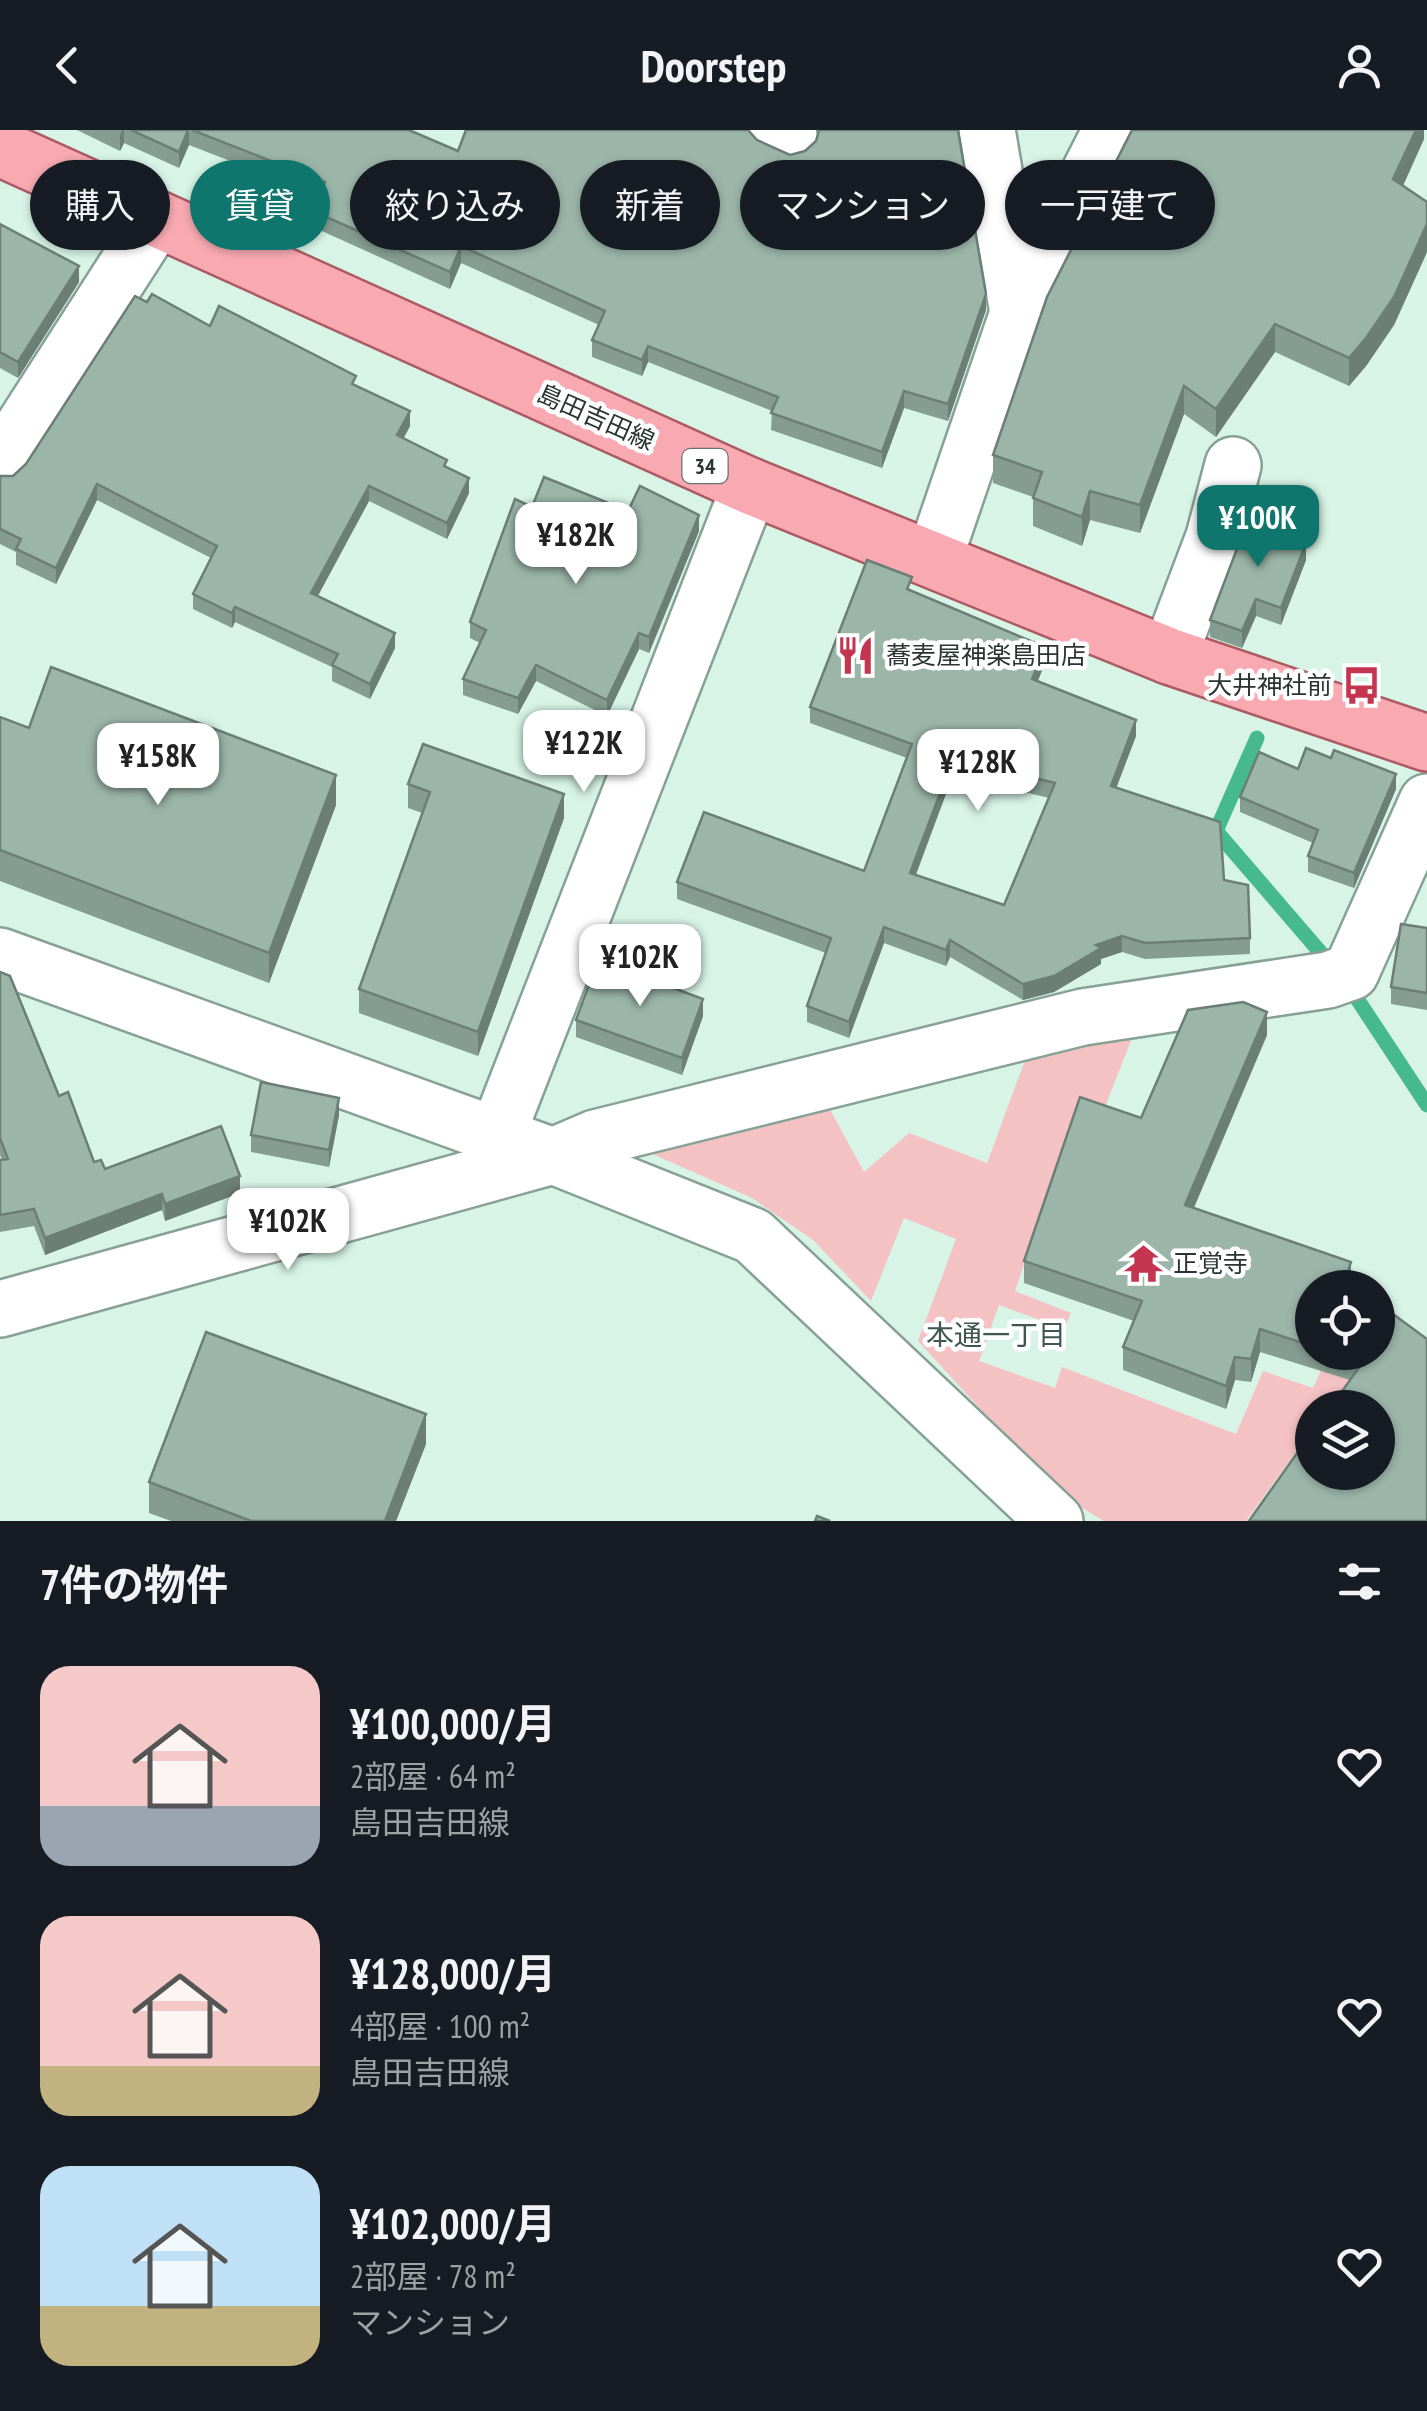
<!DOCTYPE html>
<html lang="ja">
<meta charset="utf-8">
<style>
:root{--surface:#171b24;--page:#242831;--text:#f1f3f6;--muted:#9ea1a6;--accent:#0f766e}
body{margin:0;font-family:"PT Sans Narrow","Noto Sans JP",sans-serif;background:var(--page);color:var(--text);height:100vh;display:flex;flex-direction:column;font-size:38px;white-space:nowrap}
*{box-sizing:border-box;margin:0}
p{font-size:32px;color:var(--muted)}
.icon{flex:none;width:55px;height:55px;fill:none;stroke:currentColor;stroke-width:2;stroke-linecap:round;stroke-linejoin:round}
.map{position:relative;height:1391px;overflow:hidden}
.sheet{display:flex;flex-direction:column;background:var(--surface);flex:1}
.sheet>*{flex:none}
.top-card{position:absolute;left:30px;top:30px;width:1368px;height:90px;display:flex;gap:20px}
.buttons{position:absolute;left:1295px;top:1140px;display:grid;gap:20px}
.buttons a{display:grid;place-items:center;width:100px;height:100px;border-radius:50%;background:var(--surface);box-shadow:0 2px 8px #0004;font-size:50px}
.price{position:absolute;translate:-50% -85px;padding:0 22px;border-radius:20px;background:#fff;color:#222;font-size:32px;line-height:65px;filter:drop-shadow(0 2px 5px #0008)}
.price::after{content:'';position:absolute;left:50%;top:60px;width:30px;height:22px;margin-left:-15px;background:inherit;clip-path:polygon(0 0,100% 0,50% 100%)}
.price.active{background:var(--accent);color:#fff}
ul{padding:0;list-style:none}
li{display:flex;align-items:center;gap:30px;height:250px;padding:0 40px}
li span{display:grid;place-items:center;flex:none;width:280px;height:200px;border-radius:30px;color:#555}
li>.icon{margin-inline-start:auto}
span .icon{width:120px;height:120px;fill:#fffc;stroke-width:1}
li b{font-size:42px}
h2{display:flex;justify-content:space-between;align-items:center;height:120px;padding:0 40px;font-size:42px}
.pill{padding:0 35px;border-radius:45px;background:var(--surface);box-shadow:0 2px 8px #0004;font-size:35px;line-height:90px}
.pill.active{background:var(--accent);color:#fff}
header{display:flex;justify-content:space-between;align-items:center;height:130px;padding:0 40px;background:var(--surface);font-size:45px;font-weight:700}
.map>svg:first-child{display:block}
.green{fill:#f5c2c4}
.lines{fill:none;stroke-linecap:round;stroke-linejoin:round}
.stream{stroke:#46ba8e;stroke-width:15}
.minor-casing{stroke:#87a194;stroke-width:60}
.major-casing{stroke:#ad5b63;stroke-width:60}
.minor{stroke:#fff;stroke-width:55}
.major{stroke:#f8a9b2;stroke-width:55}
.wall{fill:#859d90;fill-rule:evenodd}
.shaded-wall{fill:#6c7f76}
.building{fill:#9bb6a8;stroke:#6c7f76;stroke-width:2.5;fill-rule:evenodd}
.labels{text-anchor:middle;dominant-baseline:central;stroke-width:9;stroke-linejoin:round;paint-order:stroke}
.shield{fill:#fff;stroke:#6a726e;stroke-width:2.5}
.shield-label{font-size:22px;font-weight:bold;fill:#2a3530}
.street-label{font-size:25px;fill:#2a3530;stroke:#fff}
.poi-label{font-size:25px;fill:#2a3530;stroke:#fff;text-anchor:start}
.neighbourhood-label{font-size:28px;fill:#3f574c;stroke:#fff}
</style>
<header><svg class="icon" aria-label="back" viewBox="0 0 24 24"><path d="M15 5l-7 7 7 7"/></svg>Doorstep<svg class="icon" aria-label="person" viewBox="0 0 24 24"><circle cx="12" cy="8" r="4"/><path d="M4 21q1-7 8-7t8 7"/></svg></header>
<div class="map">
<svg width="1427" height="1391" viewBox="0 0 1427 1391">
<rect width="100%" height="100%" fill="#d7f4e6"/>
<path class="green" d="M1139,890L1101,987L1077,979L1015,1161L1071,1183L1064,1199L999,1175L979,1231L1055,1258L1062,1237L1236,1304L1263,1241L1313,1258L1329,1223H1369L1329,1277L1312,1278V1300L1246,1391H1104L1057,1363L918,1211L956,1109L904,1088L871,1171L813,1110L752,1068L623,1011L821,963L864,1042L909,1003L987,1033L1031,914Z"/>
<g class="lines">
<g class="stream">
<path d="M1257,608L1216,701L1333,837"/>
<path d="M1348,855L1427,975"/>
</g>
<defs>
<g id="minor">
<path d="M774,0L790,10"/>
<path d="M987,0L1018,183"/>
<path d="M0,333L156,90"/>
<path d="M934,429L1018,183L1111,0"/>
<path d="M1169,526L1214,407L1233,335"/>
<path d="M0,826L553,1026L753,1106L1055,1391"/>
<path d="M497,1005L750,356"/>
<path d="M0,1179L553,1026L595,1008L1083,887L1328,850L1351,842L1427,672"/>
</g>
<path id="major" d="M0,18L750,356L1169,526L1427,613"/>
</defs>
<use href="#minor" class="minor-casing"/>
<use href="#major" class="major-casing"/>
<use href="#minor" class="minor"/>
<use href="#major" class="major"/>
</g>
<g class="wall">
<path d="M77,0H409L458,21L757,10L986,180L948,291L904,278L882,338L771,300L772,281L648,232L642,246L592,227V210L599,195L461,133L450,159L313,97V81L320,66L189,15L179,38L124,13L120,21Z"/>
<path d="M1424,0V9L1403,56L1427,72V122L1394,195L1366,236L1349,256L1275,222L1216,307L1184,284L1140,403L1090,390L1082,416L1033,396V367L993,353V325Z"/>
<path d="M0,94L79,152L18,248L0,238Z"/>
<path d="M147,172L210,196L356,256L410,296L403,309L447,337L469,363L447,409L369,371L318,466L395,518L370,569L332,551V537L235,492L232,498L193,479V464L211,428L97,370L56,454L16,435V422L0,414V346H13L26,334Z"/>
<path d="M532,377L628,381L699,401L649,523L639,519L607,586L536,551L518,584L463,565V549L480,513L470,508V492Z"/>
<path d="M1289,406L1306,430L1281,495L1256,486L1242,518L1210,507V490Z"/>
<path d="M912,461L1045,533L1037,552L1136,606L1116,657L1224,750L1250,808V824L1145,829L1122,822L1101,829V834L1054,862L1023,870L950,827L946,836L884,813L849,908L807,892V876L826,823L677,769V752L864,741L907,628L810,593V577ZM953,645L1049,668L1004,775L916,745Z"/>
<path d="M0,587L29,598L336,675L269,853L0,751Z"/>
<path d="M1298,639L1396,659L1354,758L1308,742V726L1313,713L1240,682V667Z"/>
<path d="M408,654L564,688L478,926L359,883V859L422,683L408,678Z"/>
<path d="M1427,798V880L1391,874V857Z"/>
<path d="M0,842L59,966L94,1032L105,1039L240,1063L165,1091L162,1080L45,1125L34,1096L0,1102V1030H2L0,1025Z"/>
<path d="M703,886L682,945L576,907V890Z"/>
<path d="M1267,905L1194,1078L1312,1158V1222H1378L1427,1209L1350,1250L1260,1222L1251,1252L1235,1250L1226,1279L1123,1240V1217L1134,1191L1024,1153V1131L1141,988Z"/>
<path d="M339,985L329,1037L251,1022V1005Z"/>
<path d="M426,1314L396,1391H171L149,1383V1352Z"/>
</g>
<g class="shaded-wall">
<path d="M122,0H124V13L120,21V5Z"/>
<path d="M189,0V15L179,38V22Z"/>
<path d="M1416,0H1424V9L1393,77V49Z"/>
<path d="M1427,94V122L1394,195L1366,236L1349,256V228Z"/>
<path d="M461,116V133L450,159V142Z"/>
<path d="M79,136V152L18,248V232Z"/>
<path d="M986,164V180L948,291V274Z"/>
<path d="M1275,194V222L1216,307V279Z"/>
<path d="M648,216V232L642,246V230Z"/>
<path d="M1184,256V284L1140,403V375Z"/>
<path d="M904,261V278L882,338V322Z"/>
<path d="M410,281V296L397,321V305Z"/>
<path d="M469,348V363L447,409V393Z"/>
<path d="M97,354V370L56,454V438Z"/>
<path d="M369,356V371L311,478V463Z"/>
<path d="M1090,361V390L1082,416V387Z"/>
<path d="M699,385V401L649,523V507Z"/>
<path d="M1306,413V430L1281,495V478Z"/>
<path d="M1256,469V486L1242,518V501Z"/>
<path d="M235,477V492L232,498V483Z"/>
<path d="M395,503V518L370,569V554Z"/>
<path d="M639,503V519L607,586V570Z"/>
<path d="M1045,517V533L1032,566V549Z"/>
<path d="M536,535V551L518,584V568Z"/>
<path d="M1136,590V606L1111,672V656Z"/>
<path d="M953,629V645L910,759V743Z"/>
<path d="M1396,644V659L1354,758V743Z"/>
<path d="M336,645V675L269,853V823Z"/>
<path d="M564,664V688L478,926V902Z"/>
<path d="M884,797V813L849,908V892Z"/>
<path d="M1122,806V822L1101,829V834L1054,862L1023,870V854L1096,815Z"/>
<path d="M950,810V827L946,836V820Z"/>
<path d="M703,869V886L682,945V928Z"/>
<path d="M1267,882V905L1185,1098V1075Z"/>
<path d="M339,968V985L329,1037V1020Z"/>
<path d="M240,1046V1063L165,1091V1074Z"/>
<path d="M162,1064V1080L45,1125V1108Z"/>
<path d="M1351,1132V1155L1345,1149Z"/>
<path d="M1260,1199V1222L1251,1252V1229Z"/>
<path d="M1235,1227V1250L1226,1279V1256Z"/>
<path d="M426,1284V1314L396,1391H385Z"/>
</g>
<g class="building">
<path d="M131,0H188L179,22Z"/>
<path d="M192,0H409L458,21L466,0H748L757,10L790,25L805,21L816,11L819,0H958L986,164L948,274L904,261L882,322L771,283L778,267L648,216L642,230L592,210L605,181L461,116L450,142L313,81L325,52Z"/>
<path d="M1132,0H1416L1393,49L1427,72V94L1394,167L1366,208L1349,228L1275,194L1216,279L1184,256L1140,375L1090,361L1082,387L1033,368L1042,342L993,325L1047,167Z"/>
<path d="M0,94L79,136L18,232L0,222Z"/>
<path d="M152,164L210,196L219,176L356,246L352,254L410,281L397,305L447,330L444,336L469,348L447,393L369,356L311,463L395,503L370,554L332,535L338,524L235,477L232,483L193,464L217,416L97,354L56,438L16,419L21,409L0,399V346H13L26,334L135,166L147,172Z"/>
<path d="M544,347L628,381L640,356L699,385L649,507L639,503L607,570L536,535L518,568L463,549L486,500L470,492L515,369L532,377Z"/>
<path d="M1252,379L1289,394L1284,404L1306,413L1281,478L1256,469L1242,501L1210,490Z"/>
<path d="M867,430L912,447L907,459L1045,517L1032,549L1136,590L1111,656L1220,692L1224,750L1248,755L1250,808L1145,813L1122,806L1096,815L1101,818L1054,846L1023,854L950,810L946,820L884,797L849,892L807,876L831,808L677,752L704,682L864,741L912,614L810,577ZM953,629L1055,653L1004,775L910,743Z"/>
<path d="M51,537L336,645L269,823L0,720V587L29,598Z"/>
<path d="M423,614L564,664L478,902L359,859L430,662L408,654Z"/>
<path d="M1306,618L1331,628L1334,620L1396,644L1354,743L1308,726L1318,700L1240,667L1259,622L1298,639Z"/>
<path d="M1401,794L1427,798V863L1391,857Z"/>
<path d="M598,830L703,869L682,928L576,890Z"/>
<path d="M0,842L10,846L59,966L68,962L94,1032L101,1030L105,1039L221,996L240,1046L165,1074L162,1064L45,1108L34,1079L0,1085V1030L8,1029L0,1008Z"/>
<path d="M1243,872L1267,882L1185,1075L1351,1132L1345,1149L1357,1158H1312V1216L1260,1199L1251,1229L1235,1227L1226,1256L1123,1217L1142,1171L1024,1131L1080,967L1141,988L1188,880Z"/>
<path d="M261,952L339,968L329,1020L251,1005Z"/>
<path d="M1378,1173L1427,1209V1391H1249L1312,1302V1342H1378V1278H1330L1363,1232L1334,1222H1378Z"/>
<path d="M206,1202L426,1284L385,1391H251L149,1352Z"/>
<path d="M817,1386L830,1391H815Z"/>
</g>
<defs>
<symbol id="restaurant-bare" viewBox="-9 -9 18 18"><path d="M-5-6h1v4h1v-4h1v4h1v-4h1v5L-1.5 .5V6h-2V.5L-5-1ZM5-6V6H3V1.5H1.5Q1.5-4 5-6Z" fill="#c5354f" stroke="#fff" stroke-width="2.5" paint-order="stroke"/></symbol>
<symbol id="bus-bare" viewBox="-9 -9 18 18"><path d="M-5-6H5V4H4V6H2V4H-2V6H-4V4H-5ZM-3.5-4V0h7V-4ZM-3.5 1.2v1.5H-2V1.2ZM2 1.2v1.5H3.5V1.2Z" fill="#c5354f" stroke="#fff" stroke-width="2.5" paint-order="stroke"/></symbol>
<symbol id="temple-bare" viewBox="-9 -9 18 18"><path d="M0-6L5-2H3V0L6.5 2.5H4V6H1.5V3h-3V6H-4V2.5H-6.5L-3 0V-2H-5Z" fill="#c5354f" stroke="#fff" stroke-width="2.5" paint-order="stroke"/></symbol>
</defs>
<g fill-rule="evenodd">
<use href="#restaurant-bare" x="828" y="498" width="55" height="55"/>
<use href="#bus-bare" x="1334" y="528" width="55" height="55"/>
<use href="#temple-bare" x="1116" y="1106" width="55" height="55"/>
</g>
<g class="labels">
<rect class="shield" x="682.5" y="319" width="45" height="34" rx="8"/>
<g class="shield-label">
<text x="705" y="336">34</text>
</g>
<g class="street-label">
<text transform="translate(596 287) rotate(24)">島田吉田線</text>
</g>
<g class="poi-label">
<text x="886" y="525">蕎麦屋神楽島田店</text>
<text x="1332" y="555" text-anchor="end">大井神社前</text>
<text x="1173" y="1133">正覚寺</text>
</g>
<g class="neighbourhood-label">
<text x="996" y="1204">本通一丁目</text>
</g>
</g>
</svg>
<div class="buttons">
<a><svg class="icon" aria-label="locate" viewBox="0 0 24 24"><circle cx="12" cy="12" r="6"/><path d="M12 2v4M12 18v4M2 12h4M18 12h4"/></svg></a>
<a><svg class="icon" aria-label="layers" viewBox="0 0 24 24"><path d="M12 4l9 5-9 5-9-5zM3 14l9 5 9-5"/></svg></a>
</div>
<b class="price active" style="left:1258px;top:440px">¥100K</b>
<b class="price" style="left:576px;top:457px">¥182K</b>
<b class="price" style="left:584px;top:665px">¥122K</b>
<b class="price" style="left:158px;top:678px">¥158K</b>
<b class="price" style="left:978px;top:684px">¥128K</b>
<b class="price" style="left:640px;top:879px">¥102K</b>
<b class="price" style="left:288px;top:1143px">¥102K</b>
<div class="top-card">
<a class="pill">購入</a>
<a class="pill active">賃貸</a>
<a class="pill">絞り込み</a>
<a class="pill">新着</a>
<a class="pill">マンション</a>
<a class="pill">一戸建て</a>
</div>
</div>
<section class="sheet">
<h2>7件の物件<svg class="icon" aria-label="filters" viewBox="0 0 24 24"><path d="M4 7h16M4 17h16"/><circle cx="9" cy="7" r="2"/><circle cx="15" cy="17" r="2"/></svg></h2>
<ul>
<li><span style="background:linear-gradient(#f6c9c9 70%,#9aa5b1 0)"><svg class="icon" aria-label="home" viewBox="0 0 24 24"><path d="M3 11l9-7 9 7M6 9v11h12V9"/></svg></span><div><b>¥100,000/月</b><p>2部屋 · 64 m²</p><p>島田吉田線</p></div><svg class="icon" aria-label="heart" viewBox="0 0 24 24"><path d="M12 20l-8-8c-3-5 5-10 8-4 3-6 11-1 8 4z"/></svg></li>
<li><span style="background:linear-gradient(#f6c9c9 75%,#c2b280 0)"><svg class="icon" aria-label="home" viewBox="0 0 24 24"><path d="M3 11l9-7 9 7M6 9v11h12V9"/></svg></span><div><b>¥128,000/月</b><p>4部屋 · 100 m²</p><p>島田吉田線</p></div><svg class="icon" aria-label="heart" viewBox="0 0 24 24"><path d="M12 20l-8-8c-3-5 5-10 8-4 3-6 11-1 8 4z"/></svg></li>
<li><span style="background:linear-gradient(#bfe0f5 70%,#c2b280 0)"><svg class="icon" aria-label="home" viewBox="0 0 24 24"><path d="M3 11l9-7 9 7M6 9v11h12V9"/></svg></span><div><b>¥102,000/月</b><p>2部屋 · 78 m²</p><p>マンション</p></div><svg class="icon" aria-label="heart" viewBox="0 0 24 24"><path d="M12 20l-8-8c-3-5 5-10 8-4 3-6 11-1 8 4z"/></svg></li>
</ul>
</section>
